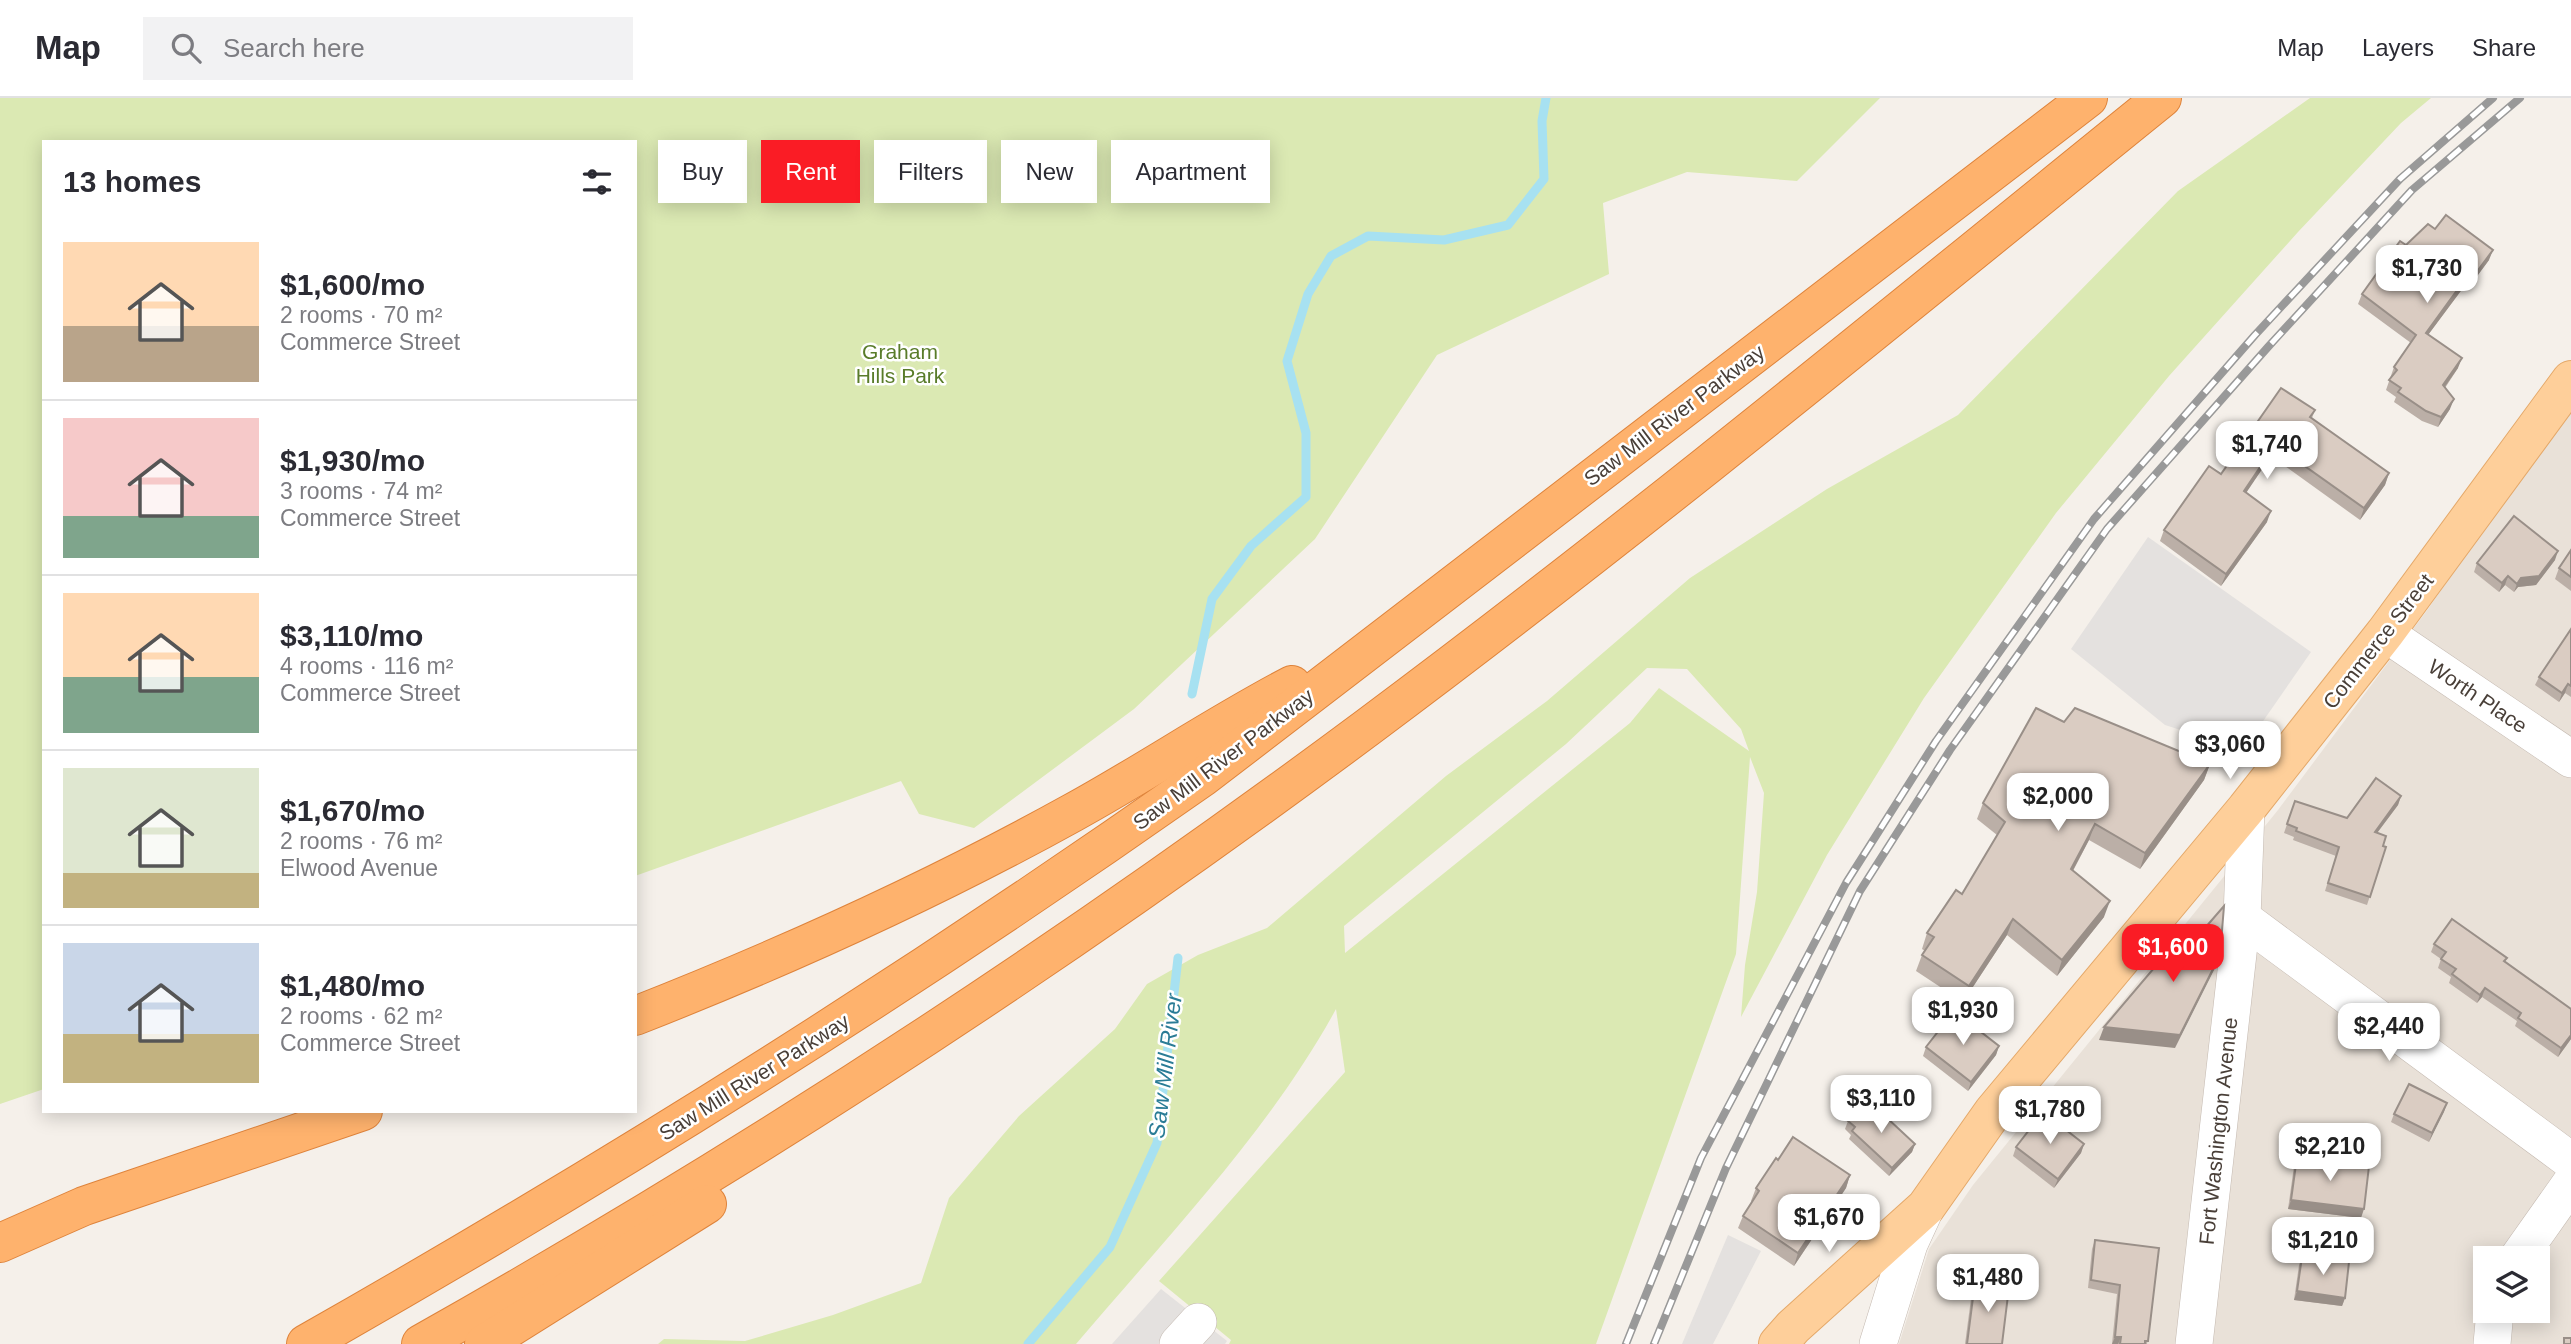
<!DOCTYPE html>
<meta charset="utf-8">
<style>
:root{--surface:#fff;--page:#f2f2f3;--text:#2b2b33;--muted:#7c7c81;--line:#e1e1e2;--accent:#fa1c25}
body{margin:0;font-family:Helvetica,sans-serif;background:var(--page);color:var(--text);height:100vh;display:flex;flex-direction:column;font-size:26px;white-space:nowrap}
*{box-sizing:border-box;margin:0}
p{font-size:23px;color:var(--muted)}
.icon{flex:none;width:38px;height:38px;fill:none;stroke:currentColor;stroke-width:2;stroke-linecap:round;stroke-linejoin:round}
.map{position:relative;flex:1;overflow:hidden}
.sheet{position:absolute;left:42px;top:42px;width:595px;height:973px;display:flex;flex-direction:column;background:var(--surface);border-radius:0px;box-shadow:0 4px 18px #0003}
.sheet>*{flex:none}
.top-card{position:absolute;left:658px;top:42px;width:665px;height:63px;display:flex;gap:14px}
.tools{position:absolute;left:2473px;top:1148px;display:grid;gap:14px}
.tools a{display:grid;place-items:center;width:77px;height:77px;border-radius:0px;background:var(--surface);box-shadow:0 4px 18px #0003;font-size:35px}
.price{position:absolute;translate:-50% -60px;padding:0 16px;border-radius:14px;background:#fff;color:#222;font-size:23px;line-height:46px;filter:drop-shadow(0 2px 4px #0008)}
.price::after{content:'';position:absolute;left:50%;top:42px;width:21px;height:16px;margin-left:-10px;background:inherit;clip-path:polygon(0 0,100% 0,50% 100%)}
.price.on{background:var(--accent);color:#fff}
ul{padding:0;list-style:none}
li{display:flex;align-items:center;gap:21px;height:175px;padding:0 21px}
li+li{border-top:2px solid var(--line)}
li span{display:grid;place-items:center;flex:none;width:196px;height:140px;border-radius:0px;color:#555}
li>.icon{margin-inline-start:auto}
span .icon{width:84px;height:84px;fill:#fffc;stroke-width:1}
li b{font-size:30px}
h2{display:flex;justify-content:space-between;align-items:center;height:84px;padding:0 21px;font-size:30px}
.chip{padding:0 24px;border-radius:0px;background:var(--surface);box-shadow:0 4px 18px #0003;font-size:24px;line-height:63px}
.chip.on{background:var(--accent);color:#fff}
header{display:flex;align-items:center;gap:42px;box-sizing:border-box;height:98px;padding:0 35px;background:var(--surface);border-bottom:2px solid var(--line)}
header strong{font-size:33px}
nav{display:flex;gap:38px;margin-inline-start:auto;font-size:24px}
.search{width:490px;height:63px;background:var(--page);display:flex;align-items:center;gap:18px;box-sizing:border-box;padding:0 24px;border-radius:0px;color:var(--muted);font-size:26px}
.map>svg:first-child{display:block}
.residential{fill:#e9e1d8;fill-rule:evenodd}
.green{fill:#dbe9b3;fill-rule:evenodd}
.parking{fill:#e4e1df}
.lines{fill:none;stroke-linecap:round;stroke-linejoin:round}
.stream{stroke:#a7e1f1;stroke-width:9}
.minor-casing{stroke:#c4b9b0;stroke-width:38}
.major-casing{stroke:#e4a869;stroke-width:40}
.highway-casing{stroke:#de833b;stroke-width:40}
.minor{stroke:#fff;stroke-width:37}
.major{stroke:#fecf9a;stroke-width:38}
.highway{stroke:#feb26d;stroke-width:38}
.rail-casing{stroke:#999;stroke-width:8}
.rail{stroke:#fff;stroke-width:5;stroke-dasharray:16;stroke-linecap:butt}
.wall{fill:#bbafa7}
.shaded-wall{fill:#998f88}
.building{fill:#daccc2;stroke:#998f88;stroke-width:2}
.labels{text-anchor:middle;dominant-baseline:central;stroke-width:5;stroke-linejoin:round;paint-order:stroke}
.park-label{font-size:21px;fill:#597c2a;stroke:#fff}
.street-label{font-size:21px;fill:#493f38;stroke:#fff}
.water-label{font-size:23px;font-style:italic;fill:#2a7c96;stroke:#fff}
</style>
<header>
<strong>Map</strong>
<div class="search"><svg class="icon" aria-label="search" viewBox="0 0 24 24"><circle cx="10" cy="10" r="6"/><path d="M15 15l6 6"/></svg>Search here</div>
<nav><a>Map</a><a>Layers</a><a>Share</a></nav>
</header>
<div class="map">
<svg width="2571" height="1246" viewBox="0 0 2571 1246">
<rect width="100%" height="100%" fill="#f5f0ea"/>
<path class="residential" d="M2571,304V1246H1899L1929,1151L1973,1087L2278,712L2428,511ZM2485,1160H2538V1213H2485Z"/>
<g class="green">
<path d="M0,0H1880L1797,83L1687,74L1603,105L1609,176L1437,257L1315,441L1134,611L974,730L919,716L901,683L635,778V44H44V991L0,1006Z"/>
<path d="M2310,0H2431L2401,25L2298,134L2169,278L2056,415L1924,600L1827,757L1741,919L1745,867L1757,794L1764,695L1750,659L1736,856L1596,1246H1229L1231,1242L1159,1183L1345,974L1336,911C1271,1031 1165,1141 1076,1246H658L664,1241L745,1243L833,1217L921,1185L949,1100L1019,1018L1115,931L1147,886L1198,857L1267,830L1446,678L1547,603L1690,480L1827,391L1958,317L2178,93ZM1647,570L1687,571L1741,631L1749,653L1659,590L1630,625L1345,855L1344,828L1566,646Z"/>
</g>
<g class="parking">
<path d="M2148,439L2311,554L2243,652L2165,627L2071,551Z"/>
<path d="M1728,1137L1761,1153L1713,1246H1682Z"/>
<path d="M1161,1191L1227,1243L1225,1246H1112Z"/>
</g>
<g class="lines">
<g class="stream">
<path d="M1192,596L1212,501L1251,448L1306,399V335L1287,263L1308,196L1331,158L1368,138L1444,142L1508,127L1544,81L1542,23L1546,0"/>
<path d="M1028,1246L1110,1149L1157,1045L1178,860"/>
</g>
<defs>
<g id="minor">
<path d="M2385,535L2571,661"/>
<path d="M2242,820L2571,1063"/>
<path d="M2518,1160L2571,1085"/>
<path d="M1178,1246L1198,1224"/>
<path d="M1878,1246L1909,1146L1926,1109"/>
<path d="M2194,1246L2242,820L2246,711"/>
<path d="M2492,1246L2495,1213"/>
</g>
<path id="major" d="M1778,1246L1793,1229L1926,1109L1993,1014L2246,711L2385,535L2571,282"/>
<g id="highway">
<path d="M635,918C785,859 931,793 1072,715C1147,674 1217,626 1292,587"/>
<path d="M0,1145L84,1108L363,1013"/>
<path d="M306,1246C614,1071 913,883 1203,679L2088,0"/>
<path d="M421,1246C749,1061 1066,854 1368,629C1639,427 1900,212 2162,0"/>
<path d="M484,1246L707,1106"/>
</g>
</defs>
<use href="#minor" class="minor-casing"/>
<use href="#major" class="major-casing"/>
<use href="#highway" class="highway-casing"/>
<use href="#minor" class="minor"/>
<use href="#major" class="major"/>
<use href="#highway" class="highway"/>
<defs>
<g id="rail">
<path d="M1626,1246L1701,1060L1846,785L1936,643L2094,421L2255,237L2400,81L2493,0"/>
<path d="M1654,1246L1726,1070L1860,793L1950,652L2107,431L2268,249L2412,92L2520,0"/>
</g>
</defs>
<use href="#rail" class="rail-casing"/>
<use href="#rail" class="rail"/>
</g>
<g class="wall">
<path d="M2435,131L2489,162L2466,193L2463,190L2428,237L2458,270L2445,290L2450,311L2438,329L2422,323L2394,304L2396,299L2386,292L2394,269L2411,245L2358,206L2362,196L2406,147Z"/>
<path d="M2315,312L2312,320L2389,375L2385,387L2360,422L2271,358L2246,394L2267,424L2221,488L2160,443L2164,432L2221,376Z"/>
<path d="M2571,452V493L2555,481L2559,470Z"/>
<path d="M2555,462L2536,487L2518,489L2514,494L2505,487L2499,494L2474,474L2477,465Z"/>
<path d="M2571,531V599L2565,595L2559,604L2535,587L2539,579Z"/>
<path d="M2064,624L2210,666L2204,682L2140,771L2089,742L2073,773L2104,819L2057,878L2007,837L1963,904L1916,873L1922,857L1925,853L1922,851L1927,835L1962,796L1997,737L1977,721L1983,705Z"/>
<path d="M2401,698L2398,707L2377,735L2383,748L2386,749L2367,807L2325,793L2336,758L2293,742L2294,739L2284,735L2295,703L2347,720Z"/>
<path d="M2434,846L2507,860L2505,864L2571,941L2558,959L2515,928L2517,923L2482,899L2477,905L2449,885L2451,879L2438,870L2441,861L2431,854Z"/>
<path d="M1999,948L1996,957L1968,993L1923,958L1926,949Z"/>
<path d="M2447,1005L2429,1044L2391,1024L2394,1016Z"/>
<path d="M1848,1023L1915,1046L1912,1054L1889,1078L1849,1041L1851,1037L1845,1031Z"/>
<path d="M2084,1046L2081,1055L2054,1090L2013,1058L2016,1049Z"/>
<path d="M2297,1059L2361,1120L2288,1111L2294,1068Z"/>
<path d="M1778,1062L1850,1077L1846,1090L1794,1168L1738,1130L1743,1118L1752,1104L1751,1103L1756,1090Z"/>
<path d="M2095,1142L2159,1150L2147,1246H2112L2117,1196L2088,1190L2092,1151Z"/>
<path d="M2302,1159L2345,1200L2342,1208L2294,1202L2299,1167Z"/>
<path d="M1975,1184L2002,1246H1965L1972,1193Z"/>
</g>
<g class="shaded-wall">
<path d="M2493,152L2489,162L2466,193L2470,183Z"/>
<path d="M2466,180L2463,190L2422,245L2426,235Z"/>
<path d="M2462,260L2458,270L2439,297L2443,287Z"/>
<path d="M2454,301L2450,311L2438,329L2441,319Z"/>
<path d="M2275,347L2271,358L2240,404L2244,393Z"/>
<path d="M2389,375L2385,387L2360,422L2364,410Z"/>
<path d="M2271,413L2267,424L2221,488L2226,476Z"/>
<path d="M2558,453L2555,462L2536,487L2518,489L2514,494L2517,486L2521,480Z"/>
<path d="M2508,478L2505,487L2499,494L2502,485Z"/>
<path d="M2568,586L2565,595L2559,604L2562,595Z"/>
<path d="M2210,666L2204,682L2140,771L2145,755Z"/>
<path d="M2401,698L2398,707L2371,743L2375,734Z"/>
<path d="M2095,726L2089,742L2065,787L2071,771Z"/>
<path d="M2110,803L2104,819L2057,878L2062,862Z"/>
<path d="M2013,821L2007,837L1963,904L1969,888Z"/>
<path d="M2220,857L2215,870L2175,950L2099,942L2104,929Z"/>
<path d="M2485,890L2482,899L2477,905L2480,897Z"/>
<path d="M2571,937V941L2558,959L2561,950Z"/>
<path d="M1999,948L1996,957L1968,993L1971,984Z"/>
<path d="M2447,1005L2444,1014L2429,1044L2432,1035Z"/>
<path d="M1915,1046L1912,1054L1889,1078L1892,1070Z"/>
<path d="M2084,1046L2081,1055L2054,1090L2058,1081Z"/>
<path d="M1850,1077L1846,1090L1794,1168L1798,1155Z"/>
<path d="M2291,1102L2364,1111L2361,1120L2288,1111Z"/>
<path d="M2297,1193L2345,1200L2342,1208L2294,1202Z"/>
<path d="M2115,1239H2121L2118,1246H2112Z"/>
</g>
<g class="building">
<path d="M2446,117L2493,152L2470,183L2466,180L2426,235L2462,260L2443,287L2454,301L2441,319L2426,313L2398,294L2401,290L2389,282L2397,272L2394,269L2416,237L2362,196L2400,143L2406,147L2428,126L2435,131Z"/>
<path d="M2281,290L2315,312L2310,319L2389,375L2364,410L2275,347L2244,393L2271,413L2226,476L2164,432L2209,368L2221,376Z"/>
<path d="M2514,418L2558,453L2539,478L2521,480L2517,486L2508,478L2502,485L2477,465Z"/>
<path d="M2571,452V479L2559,470Z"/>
<path d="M2571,531V588L2568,586L2562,595L2539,579Z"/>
<path d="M2036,610L2064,624L2075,610L2210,666L2145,755L2095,726L2071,771L2110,803L2062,862L2013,821L1969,888L1922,857L1934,839L1927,835L1956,792L1962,796L2005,724L1983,705Z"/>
<path d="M2376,680L2401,698L2375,734L2386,738L2383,748L2386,749L2370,799L2328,785L2339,749L2296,733L2297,730L2287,726L2295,703L2347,720Z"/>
<path d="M2224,808L2220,857L2180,937L2104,929L2188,830L2198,838Z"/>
<path d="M2452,821L2507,860L2504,863L2571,911V937L2561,950L2518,920L2521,915L2485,890L2480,897L2452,876L2456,871L2441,861L2446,854L2434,846Z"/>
<path d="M1954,913L1999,948L1971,984L1926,949Z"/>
<path d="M2409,986L2447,1005L2432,1035L2394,1016Z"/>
<path d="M1864,1006L1868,1010L1872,1006L1915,1046L1892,1070L1852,1033L1855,1029L1848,1023Z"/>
<path d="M2043,1014L2084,1046L2058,1081L2016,1049Z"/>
<path d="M1793,1039L1850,1077L1798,1155L1743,1118L1759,1093L1756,1090L1776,1060L1778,1062Z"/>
<path d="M2297,1059L2369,1068L2364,1111L2291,1102Z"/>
<path d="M2095,1142L2159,1150L2148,1243H2145V1246H2120L2121,1239H2115L2120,1187L2091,1182Z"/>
<path d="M2302,1159L2349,1164L2345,1200L2297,1193Z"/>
<path d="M1975,1184L2009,1189L2002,1246H1967Z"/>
<rect x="2564" y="1240" width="7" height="6"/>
</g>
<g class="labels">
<g class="park-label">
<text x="900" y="253">Graham<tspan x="900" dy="24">Hills Park</tspan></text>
</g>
<g class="street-label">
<text transform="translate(1674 317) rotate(-37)">Saw Mill River Parkway</text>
<text transform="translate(2378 543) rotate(-52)">Commerce Street</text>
<text transform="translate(2478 598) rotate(34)">Worth Place</text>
<text transform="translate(1223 661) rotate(-37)">Saw Mill River Parkway</text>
<text transform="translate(754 979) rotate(-32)">Saw Mill River Parkway</text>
<text transform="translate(2218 1033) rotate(-84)">Fort Washington Avenue</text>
</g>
<g class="water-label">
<text transform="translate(1165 968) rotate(-83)">Saw Mill River</text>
</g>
</g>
</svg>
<div class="tools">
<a><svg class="icon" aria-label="layers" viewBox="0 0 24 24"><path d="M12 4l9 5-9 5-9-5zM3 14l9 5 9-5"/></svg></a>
</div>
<b class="price" style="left:2427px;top:207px">$1,730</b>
<b class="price" style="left:2267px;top:383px">$1,740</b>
<b class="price" style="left:2230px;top:683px">$3,060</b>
<b class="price" style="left:2058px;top:735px">$2,000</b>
<b class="price on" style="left:2173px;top:886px">$1,600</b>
<b class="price" style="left:1963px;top:949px">$1,930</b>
<b class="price" style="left:2389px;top:965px">$2,440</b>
<b class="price" style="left:1881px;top:1037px">$3,110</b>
<b class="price" style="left:2050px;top:1048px">$1,780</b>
<b class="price" style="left:2330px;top:1085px">$2,210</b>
<b class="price" style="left:1829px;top:1156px">$1,670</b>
<b class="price" style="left:2323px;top:1179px">$1,210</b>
<b class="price" style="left:1988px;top:1216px">$1,480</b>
<div class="top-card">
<a class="chip">Buy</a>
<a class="chip on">Rent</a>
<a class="chip">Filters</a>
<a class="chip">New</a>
<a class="chip">Apartment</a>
</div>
<section class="sheet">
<h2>13 homes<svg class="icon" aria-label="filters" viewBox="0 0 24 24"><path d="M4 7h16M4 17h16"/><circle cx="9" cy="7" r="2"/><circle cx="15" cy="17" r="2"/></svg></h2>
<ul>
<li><span style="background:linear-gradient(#ffd9b3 60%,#b9a48a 0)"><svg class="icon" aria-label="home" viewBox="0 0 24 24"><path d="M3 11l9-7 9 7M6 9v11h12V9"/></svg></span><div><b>$1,600/mo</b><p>2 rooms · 70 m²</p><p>Commerce Street</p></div></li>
<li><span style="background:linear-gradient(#f6c9c9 70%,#7fa58c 0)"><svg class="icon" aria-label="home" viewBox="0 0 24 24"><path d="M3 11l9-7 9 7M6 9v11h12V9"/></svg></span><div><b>$1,930/mo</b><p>3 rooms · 74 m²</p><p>Commerce Street</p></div></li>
<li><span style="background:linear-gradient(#ffd9b3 60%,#7fa58c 0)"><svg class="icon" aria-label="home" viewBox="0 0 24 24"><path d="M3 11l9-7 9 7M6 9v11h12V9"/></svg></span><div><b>$3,110/mo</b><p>4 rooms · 116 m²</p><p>Commerce Street</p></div></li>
<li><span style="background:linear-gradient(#dfe7d0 75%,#c2b280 0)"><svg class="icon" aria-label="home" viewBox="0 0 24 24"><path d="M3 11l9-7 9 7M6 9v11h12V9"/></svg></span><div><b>$1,670/mo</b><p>2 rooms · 76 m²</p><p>Elwood Avenue</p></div></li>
<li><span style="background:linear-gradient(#c9d6e8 65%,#c2b280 0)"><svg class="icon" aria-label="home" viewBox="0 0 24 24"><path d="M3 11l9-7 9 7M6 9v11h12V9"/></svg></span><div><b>$1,480/mo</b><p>2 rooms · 62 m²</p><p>Commerce Street</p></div></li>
</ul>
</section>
</div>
